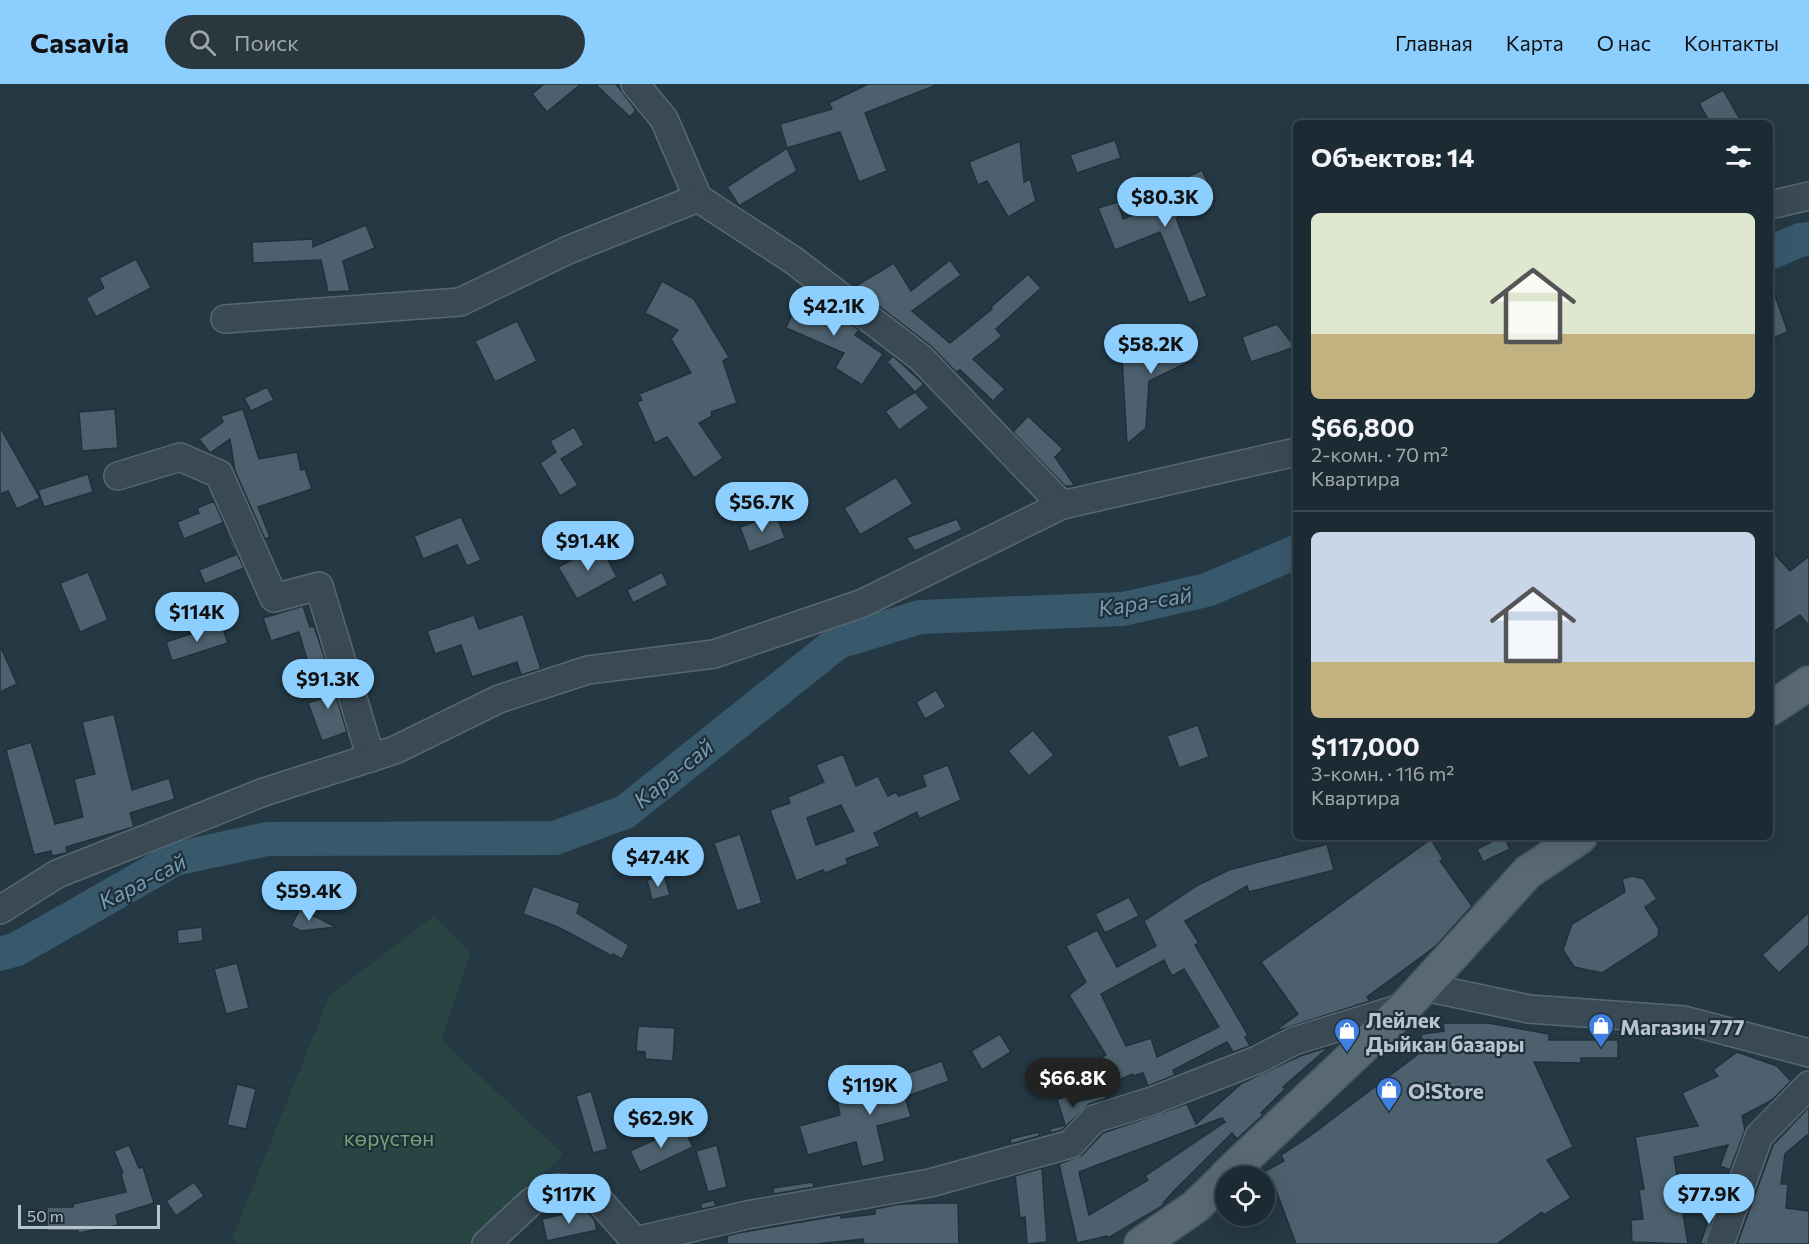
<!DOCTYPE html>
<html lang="ru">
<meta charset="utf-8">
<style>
:root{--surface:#1c2b33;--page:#29373f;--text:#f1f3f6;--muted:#a0a7ac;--line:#3a474e;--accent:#8ccefe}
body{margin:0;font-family:Commissioner,sans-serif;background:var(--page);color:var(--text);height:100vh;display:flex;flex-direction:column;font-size:22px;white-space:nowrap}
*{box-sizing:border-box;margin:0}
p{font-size:20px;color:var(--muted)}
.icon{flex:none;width:33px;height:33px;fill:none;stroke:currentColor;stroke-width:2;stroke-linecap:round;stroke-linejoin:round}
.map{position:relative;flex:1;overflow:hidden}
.panel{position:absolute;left:1293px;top:36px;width:480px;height:720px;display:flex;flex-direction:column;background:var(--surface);border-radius:9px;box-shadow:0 6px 24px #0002,0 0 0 2px var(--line)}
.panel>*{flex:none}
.controls{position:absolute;left:1215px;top:1082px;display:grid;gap:12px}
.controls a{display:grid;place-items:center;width:60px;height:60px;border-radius:50%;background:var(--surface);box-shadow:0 6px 24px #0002,0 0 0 2px var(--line);font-size:30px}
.scale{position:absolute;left:18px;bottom:15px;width:142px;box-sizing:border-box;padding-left:6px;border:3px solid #b8c4cd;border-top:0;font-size:16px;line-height:21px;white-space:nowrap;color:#b8c4cd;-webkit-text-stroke:4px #1f2f39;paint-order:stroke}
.price{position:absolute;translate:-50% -51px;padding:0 14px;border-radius:21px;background:var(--accent);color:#111;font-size:20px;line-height:39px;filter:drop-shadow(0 2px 3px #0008)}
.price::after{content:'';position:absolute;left:50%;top:36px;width:18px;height:14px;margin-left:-9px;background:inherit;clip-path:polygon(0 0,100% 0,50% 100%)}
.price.on{background:#222;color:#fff}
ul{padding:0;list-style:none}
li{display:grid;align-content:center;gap:12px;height:318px;padding:0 18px}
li+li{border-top:2px solid var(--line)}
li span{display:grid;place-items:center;height:186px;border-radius:9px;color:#555}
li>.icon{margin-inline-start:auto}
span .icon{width:108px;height:108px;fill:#fffc;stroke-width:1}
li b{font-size:26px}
h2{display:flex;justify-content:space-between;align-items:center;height:72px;padding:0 18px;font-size:26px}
header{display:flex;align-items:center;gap:36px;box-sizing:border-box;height:84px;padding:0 30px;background:var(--accent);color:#111}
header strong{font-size:28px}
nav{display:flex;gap:33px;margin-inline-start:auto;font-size:21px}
.search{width:420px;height:54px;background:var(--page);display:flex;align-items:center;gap:15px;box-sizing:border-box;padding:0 21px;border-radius:33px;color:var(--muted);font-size:22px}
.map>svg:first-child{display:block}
.green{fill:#284543}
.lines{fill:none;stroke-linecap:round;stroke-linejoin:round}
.river{stroke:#38586c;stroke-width:34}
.building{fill:#4c616d;stroke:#21313b;stroke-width:1.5;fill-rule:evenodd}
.minor-casing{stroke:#596771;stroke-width:30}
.major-casing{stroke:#475660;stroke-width:36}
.minor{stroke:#3a4a54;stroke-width:27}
.major{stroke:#586974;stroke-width:33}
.labels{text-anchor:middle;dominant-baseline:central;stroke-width:4.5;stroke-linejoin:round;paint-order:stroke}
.poi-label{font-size:21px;font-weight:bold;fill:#b8c4cd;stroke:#1f2f39;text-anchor:start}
.park-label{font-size:21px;fill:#74a476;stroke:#1f2f39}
.water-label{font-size:22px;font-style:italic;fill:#769bb2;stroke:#1f2f39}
</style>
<header>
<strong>Casavia</strong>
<div class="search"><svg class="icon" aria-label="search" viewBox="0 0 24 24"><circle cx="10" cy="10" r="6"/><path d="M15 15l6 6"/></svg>Поиск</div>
<nav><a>Главная</a><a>Карта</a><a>О нас</a><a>Контакты</a></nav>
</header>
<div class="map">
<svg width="1809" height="1160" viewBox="0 0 1809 1160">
<rect width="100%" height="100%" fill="#253944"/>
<path class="green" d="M434,832L471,869L441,956L563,1070L474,1160H241L232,1155L330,911Z"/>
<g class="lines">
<g class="river">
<path d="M1770,169L1800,156L1809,155"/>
<path d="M0,870L17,865L175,775L267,755L555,754L625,728L838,558L920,533L1123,525L1207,506L1296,468"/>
</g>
</g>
<g class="building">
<path d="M544,0H581L547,28L532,10Z"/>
<path d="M595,0H616L636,26L630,33Z"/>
<path d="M868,0H939L865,29L887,87L859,98L840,48L787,64L780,40L832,25L829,19Z"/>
<path d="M1723,6L1742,39H1710L1699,19Z"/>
<path d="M1115,56L1121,74L1077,89L1070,71Z"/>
<path d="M1020,57L1024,98L1030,95L1036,117L1008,133L987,97L978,101L969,78Z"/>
<path d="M787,64L797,87L739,122L727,103Z"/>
<path d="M1202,86L1215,116L1176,134L1207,212L1189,219L1160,148L1115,166L1098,124L1118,118L1123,135L1179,113L1173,100Z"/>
<path d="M366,141L375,164L343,177L350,207L328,208L321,176L253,179L252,158L313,155V163Z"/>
<path d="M136,175L151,204L96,233L86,214L104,204L99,194Z"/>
<path d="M950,176L961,191L912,227L950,259L992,225L991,223L1028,190L1041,204L996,245L1002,252L973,275L1005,305L993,317L960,286L956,288L931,262L854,203L894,179L911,207Z"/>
<path d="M662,197L694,215L729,273L723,277L737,319L711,328L712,332L699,339L723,374L694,394L667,353L655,359L637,318L642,316L639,310L691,289L671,255L678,246L645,229Z"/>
<path d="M1772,203L1788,248L1770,255V204Z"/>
<path d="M803,205L859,246L855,251L883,270L862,301L835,284L844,269L786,244Z"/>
<path d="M517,237L537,277L495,298L475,257Z"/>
<path d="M1277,240L1295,263L1251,278L1242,253Z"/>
<path d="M1193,243V276L1149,297L1146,344L1127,360L1122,274Z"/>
<path d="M893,272L924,300L915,308L887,278Z"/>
<path d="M267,303L274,316L251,327L244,314Z"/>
<path d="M915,308L929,324L899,346L885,327Z"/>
<path d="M115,325L118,364L82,367L79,328Z"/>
<path d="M243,325L259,375L297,368L301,386L305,385L312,405L258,423L270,453L265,455L235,387L230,355L210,369L199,355L223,338L221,332Z"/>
<path d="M1028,332L1063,365L1055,373L1075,402H1065L1013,348Z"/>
<path d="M0,343L40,414L17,425L8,407L0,410Z"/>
<path d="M574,343L584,361L561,375L578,401L560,412L540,379L556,368L550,357Z"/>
<path d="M88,390L93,408L44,423L38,406Z"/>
<path d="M896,393L913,420L860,451L844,424Z"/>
<path d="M214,417L236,467L234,468L222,439L184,455L177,438L199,429L197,424Z"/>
<path d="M776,430L785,454L749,468L740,443Z"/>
<path d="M461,433L481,476L467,482L457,461L423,475L414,452Z"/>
<path d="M957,435L962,446L915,467L906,454Z"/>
<path d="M600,461L617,493L577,515L558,483Z"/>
<path d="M1770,465L1790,487L1809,472V542L1800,531L1770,550Z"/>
<path d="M237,470L244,484L205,500L199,486Z"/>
<path d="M88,488L108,536L80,548L60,499Z"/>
<path d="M662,488L668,501L633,519L627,506Z"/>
<path d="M303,522L310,543L314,542L327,581L310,586L299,548L271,557L263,534Z"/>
<path d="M523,530L541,585L521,591L517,578L472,593L461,561L435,570L427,547L474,531L479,545Z"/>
<path d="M221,540L228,559L172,577L166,558Z"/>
<path d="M0,561L17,600L0,608Z"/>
<path d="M327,582L347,648L322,657L308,619L326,613L317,585Z"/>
<path d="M936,606L946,623L925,635L916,618Z"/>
<path d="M114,630L132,706L169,694L175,715L130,729L134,743L66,763L67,769L52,772L51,767L34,771L6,666L31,658L55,740L83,733L74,695L95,690L82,638Z"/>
<path d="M1198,641L1209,673L1179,684L1167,652Z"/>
<path d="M1033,646L1054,671L1029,692L1008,667Z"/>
<path d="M843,670L856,702L878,692L888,712L896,708L899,712L926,702L922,691L948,681L961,716L919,735L917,728L874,749L880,762L846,775L848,780L825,789L823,786L796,797L770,726L790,719L788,713L824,698L816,681ZM841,721L854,747L816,761L807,734Z"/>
<path d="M740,750L762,819L737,827L714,759Z"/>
<path d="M1501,753H1504L1510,765L1483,778L1477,765Z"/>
<path d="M1431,755L1443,775L1440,777L1472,822L1436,862L1367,913L1370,917L1280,946L1279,944L1298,930L1261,878Z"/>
<path d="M1327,760L1334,786L1249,808L1247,802L1185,837L1199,859L1195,861L1248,951L1245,953L1250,962L1233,968L1227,958L1173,986L1175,991L1148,1002L1143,989L1133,992L1132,990L1104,1003L1093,978L1106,971L1069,911L1086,898L1066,862L1097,846L1117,883L1156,862L1144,837L1198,801L1229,786ZM1164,876L1172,892L1184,885L1219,943L1157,973L1151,954L1126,962L1101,910Z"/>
<path d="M664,791L670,811L652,816L647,796Z"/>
<path d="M1632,792L1644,795L1657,815L1645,823L1659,845L1658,853L1602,889L1574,883L1563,866L1572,840L1625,808L1622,795Z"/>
<path d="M533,802L580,819L577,829L629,861L622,875L613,870L612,872L558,843L523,830Z"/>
<path d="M1129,813L1139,832L1105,849L1095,830Z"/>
<path d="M300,825L336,843L301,847L291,842Z"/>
<path d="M1809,828V861L1779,889L1762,871Z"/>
<path d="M202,843L203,857L178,860L177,846Z"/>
<path d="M237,879L249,924L226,930L214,885Z"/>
<path d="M1443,939H1488L1549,950V956H1618V974H1581V979L1534,978L1573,1063L1547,1076L1571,1114L1544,1131L1542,1128L1497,1160H1296L1274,1101L1264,1109V1088L1284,1077L1281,1071L1310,1052L1418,970L1422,950L1444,947Z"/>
<path d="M638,942L675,944L673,977L645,975V968L636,967Z"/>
<path d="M1000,950L1011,968L982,986L971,967Z"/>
<path d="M1329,963L1283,1003L1285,1005L1261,1029L1263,1031L1237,1055L1232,1049L1173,1108L1163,1119L1164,1121L1108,1154L1107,1152L1077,1159L1059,1080L1082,1071L1103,1049L1187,1020L1196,1040L1242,999L1300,972ZM1222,1034L1225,1038L1145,1092L1148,1096L1089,1131L1079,1088Z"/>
<path d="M1737,968L1777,982L1791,997L1772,1016L1742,1032L1745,1046L1730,1086L1720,1082L1728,1061L1674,1073L1688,1160L1632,1158L1631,1136L1643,1135L1639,1106L1644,1105L1635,1053L1698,1042L1682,1009L1718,992L1713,986Z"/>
<path d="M942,977L949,997L905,1013L911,1033L877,1042L885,1077L862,1083L856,1058L808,1071L799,1042L840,1031L837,1016L894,1002L892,995Z"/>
<path d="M237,1000L256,1005L246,1045L227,1041Z"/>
<path d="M591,1007L608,1065L593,1069L576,1012Z"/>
<path d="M1074,1010L1076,1018L1105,1011L1106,1015L1089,1020L1062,1046L1051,1049L1050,1045L1065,1041L1057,1015Z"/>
<path d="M1809,1023V1054L1807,1051L1785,1070L1781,1100H1788L1786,1124L1809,1127V1160H1737L1773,1061Z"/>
<path d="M683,1043L693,1063L640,1088L630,1067Z"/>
<path d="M1039,1048V1052L1011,1060L1010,1055Z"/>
<path d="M129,1061L139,1084L143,1083L154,1119L116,1131L118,1141L79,1149L78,1147H47V1123H73V1120L126,1108L121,1090L123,1089L114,1067Z"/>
<path d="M717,1061L727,1103L708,1108L696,1067Z"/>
<path d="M1042,1084L1047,1158L1027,1160L1025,1133L1020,1134L1015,1092Z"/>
<path d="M194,1098L204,1112L176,1132L166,1117Z"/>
<path d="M813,1098L814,1103L774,1110L773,1104Z"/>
<path d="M714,1116L716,1122L702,1125L700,1120Z"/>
<path d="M942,1119H958L959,1160H864L863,1155L817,1160H727V1152L738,1149L841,1131V1134L875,1130V1125L900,1120Z"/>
<path d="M1715,1119L1718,1120L1705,1160H1700Z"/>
<path d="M585,1125L594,1135L597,1146L547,1157L542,1135Z"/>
</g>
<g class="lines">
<defs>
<g id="minor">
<path d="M635,0L664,35L698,114L793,176L921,274L1062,421"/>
<path d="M1770,121L1809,112"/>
<path d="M225,235L460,218L568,166L698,114"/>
<path d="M118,392L180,373L219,390L274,514L319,502L371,674"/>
<path d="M0,826L57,790L264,708L395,666L499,615L588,586L714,570L863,519L1062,421L1296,368"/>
<path d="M1425,903L1529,925L1684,936L1809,969"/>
<path d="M486,1160L531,1118L557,1104L590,1106L635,1157L747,1131L930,1099L1071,1060L1094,1035L1152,1017L1257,976L1294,957L1404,923"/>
<path d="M1720,1160L1759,1052L1809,1001"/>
</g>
<g id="major">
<path d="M1770,625L1809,599"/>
<path d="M1226,1092L1405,923L1528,788L1580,753"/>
<path d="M1141,1160L1195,1123L1226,1093"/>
</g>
</defs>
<use href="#minor" class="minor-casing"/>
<use href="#major" class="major-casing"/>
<use href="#minor" class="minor"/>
<use href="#major" class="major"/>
</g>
<defs>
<symbol id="shop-pin" viewBox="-11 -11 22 30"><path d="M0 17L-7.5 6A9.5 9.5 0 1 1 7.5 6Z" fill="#3f7fe0" stroke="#1f2f39"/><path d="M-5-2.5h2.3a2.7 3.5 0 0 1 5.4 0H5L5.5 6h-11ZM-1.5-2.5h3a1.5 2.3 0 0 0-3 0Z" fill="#fff"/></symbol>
</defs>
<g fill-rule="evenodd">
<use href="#shop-pin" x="1586" y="927" width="30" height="40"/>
<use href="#shop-pin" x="1332" y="932" width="30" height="40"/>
<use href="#shop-pin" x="1374" y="991" width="30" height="40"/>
</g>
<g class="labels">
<g class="poi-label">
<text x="1366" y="935">Лейлек<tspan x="1366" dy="24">Дыйкан базары</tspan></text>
<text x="1620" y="942">Магазин 777</text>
<text x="1408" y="1006">O!Store</text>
</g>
<g class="park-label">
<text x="389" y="1053">көрүстөн</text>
</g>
<g class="water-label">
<text transform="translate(1145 517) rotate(-9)">Кара-сай</text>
<text transform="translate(673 689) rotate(-39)">Кара-сай</text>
<text transform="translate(142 797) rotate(-27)">Кара-сай</text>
</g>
</g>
</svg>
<div class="controls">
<a><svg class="icon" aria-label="locate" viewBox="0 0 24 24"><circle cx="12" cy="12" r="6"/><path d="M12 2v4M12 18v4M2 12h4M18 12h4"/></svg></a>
</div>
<div class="scale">50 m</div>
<b class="price" style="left:1165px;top:144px">$80.3K</b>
<b class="price" style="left:834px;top:253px">$42.1K</b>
<b class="price" style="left:1151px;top:291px">$58.2K</b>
<b class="price" style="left:762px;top:449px">$56.7K</b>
<b class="price" style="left:588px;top:488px">$91.4K</b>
<b class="price" style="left:197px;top:559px">$114K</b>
<b class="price" style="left:328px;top:626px">$91.3K</b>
<b class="price" style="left:658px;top:804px">$47.4K</b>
<b class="price" style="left:309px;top:838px">$59.4K</b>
<b class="price on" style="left:1073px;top:1025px">$66.8K</b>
<b class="price" style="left:870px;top:1032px">$119K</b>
<b class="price" style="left:661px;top:1065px">$62.9K</b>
<b class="price" style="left:569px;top:1141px">$117K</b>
<b class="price" style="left:1709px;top:1141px">$77.9K</b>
<section class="panel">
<h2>Объектов: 14<svg class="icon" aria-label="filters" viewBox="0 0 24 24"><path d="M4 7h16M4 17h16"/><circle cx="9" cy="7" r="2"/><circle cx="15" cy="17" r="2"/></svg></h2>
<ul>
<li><span style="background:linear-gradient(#dfe7d0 65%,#c2b280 0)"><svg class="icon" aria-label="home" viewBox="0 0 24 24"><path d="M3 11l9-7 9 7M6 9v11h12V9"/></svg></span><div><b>$66,800</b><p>2-комн. · 70 m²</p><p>Квартира</p></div></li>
<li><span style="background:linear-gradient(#c9d6e8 70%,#c2b280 0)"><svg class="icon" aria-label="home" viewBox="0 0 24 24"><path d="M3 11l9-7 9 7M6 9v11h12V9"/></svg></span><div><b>$117,000</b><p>3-комн. · 116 m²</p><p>Квартира</p></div></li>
</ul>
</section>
</div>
